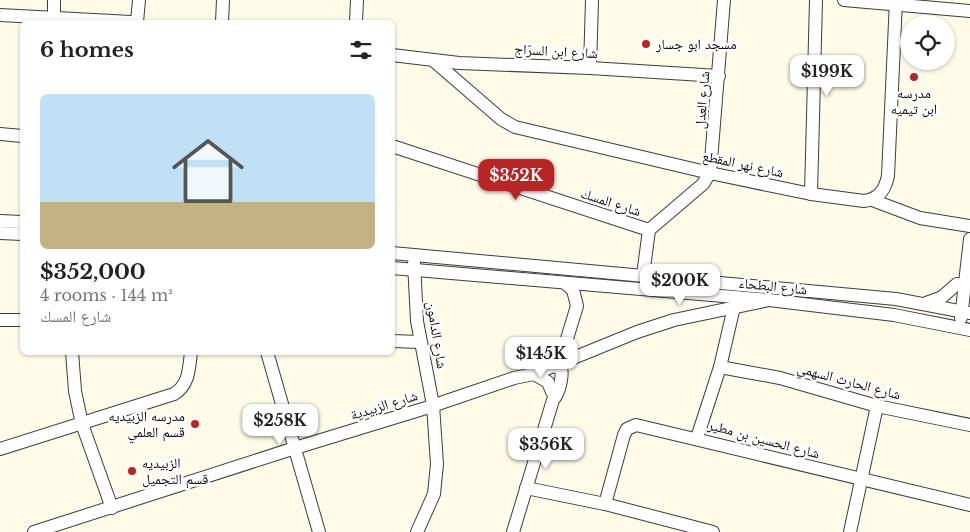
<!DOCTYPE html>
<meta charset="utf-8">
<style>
:root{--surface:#fff;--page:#f2f2f2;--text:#222;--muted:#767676;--line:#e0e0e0;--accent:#b92424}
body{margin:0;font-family:"Libre Baskerville","Noto Naskh Arabic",serif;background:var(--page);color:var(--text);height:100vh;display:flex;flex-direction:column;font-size:19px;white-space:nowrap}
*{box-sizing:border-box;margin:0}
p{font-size:16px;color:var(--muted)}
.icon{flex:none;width:28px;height:28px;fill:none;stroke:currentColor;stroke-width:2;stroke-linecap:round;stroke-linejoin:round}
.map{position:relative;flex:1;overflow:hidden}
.panel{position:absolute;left:20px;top:20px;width:375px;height:335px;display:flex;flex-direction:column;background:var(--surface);border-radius:8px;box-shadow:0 1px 4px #0004}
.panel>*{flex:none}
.controls{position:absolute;left:900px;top:15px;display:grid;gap:10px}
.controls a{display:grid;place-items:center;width:55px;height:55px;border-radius:50%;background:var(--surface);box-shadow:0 1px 4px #0004;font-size:25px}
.price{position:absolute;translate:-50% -42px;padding:0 11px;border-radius:10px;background:#fff;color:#222;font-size:16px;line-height:32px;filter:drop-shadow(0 1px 2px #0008)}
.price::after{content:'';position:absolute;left:50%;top:30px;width:15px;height:11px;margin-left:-8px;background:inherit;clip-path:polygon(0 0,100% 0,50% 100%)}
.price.current{background:var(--accent);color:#fff}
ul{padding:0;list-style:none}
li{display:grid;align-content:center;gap:10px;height:265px;padding:0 20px}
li+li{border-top:1px solid var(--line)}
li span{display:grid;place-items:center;height:155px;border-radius:8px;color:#555}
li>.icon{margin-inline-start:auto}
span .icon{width:90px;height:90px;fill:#fffc;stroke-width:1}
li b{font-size:21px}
h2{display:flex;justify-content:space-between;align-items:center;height:60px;padding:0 20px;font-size:21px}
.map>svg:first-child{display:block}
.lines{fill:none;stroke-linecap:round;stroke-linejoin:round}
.minor-casing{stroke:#3d3d3d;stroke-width:14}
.minor{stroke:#fff;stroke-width:12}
.poi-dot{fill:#b92424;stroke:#fff;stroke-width:2}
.labels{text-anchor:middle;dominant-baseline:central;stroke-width:5;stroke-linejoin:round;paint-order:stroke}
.poi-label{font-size:14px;fill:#0a0a0a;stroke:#fff;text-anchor:start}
.street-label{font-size:14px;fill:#0a0a0a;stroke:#fff}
</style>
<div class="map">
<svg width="970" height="532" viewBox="0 0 970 532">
<rect width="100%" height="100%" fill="#fffbe8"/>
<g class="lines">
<defs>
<g id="minor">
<path d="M844,0L970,11"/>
<path d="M0,15L131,22"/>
<path d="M54,18V0"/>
<path d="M137,22L139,0"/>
<path d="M222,22L223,0"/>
<path d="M356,22L357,0"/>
<path d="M392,55L459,63L590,68L719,76"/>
<path d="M434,61L501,119L515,127L710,173L811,194L864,201C879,199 885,190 888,176L896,0"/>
<path d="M590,68L592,0"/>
<path d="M0,134L22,136"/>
<path d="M392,146L649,230"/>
<path d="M811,194L816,0"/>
<path d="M872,200L920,218L970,226"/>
<path d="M0,221L22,222"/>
<path d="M0,233L22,234"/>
<path d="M392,253L896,299L970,313"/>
<path d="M414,263L417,321L433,405L437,464L434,494L417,532"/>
<path d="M392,268L769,300L894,315L970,330"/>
<path d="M643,275L649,230L703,184L710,173L724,0"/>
<path d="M926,303L942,297L957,284"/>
<path d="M961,318L970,239"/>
<path d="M0,320H22"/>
<path d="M392,341L420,342"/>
<path d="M72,352L75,391L82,424L112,508"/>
<path d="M267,352L319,532"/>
<path d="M720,367L780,378L877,406L970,425"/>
<path d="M558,368L577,306L573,290L565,283"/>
<path d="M534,374L548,382L552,392"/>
<path d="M697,438L720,367L734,307"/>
<path d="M0,449L174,394C189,385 189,369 191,352"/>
<path d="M526,488L605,504L713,532"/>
<path d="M605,504L624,435L627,429L636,425L970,505"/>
<path d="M34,532L295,448L426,408L514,378L534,374L637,332L674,320L769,300"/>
<path d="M513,532L553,400C560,392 564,373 560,364"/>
<path d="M850,532L877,406"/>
</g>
</defs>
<use href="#minor" class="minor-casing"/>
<use href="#minor" class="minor"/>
</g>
<g class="poi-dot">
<circle cx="646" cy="44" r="5"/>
<circle cx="914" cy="77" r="5"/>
<circle cx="195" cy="424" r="5"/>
<circle cx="132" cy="471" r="5"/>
</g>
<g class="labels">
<g class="poi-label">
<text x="656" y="44">مسجد ابو جسار</text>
<text x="914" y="93" text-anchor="middle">مدرسه<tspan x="914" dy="16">ابن تيميه</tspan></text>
<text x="185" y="416" text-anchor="end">مدرسه الزبيديه<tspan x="185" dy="16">قسم العلمي</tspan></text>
<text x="142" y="463">الزبيديه<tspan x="142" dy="16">قسم التجميل</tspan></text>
</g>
<g class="street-label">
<text transform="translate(556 51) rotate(3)">شارع ابن السرّاج</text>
<text transform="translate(702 100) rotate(-85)">شارع العدل</text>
<text transform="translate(743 164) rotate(12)">شارع نهر المقطع</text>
<text transform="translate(611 202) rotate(18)">شارع المسك</text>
<text transform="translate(773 286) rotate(6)">شارع البطحاء</text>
<text transform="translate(437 335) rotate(81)">شارع الدامون</text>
<text transform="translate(849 381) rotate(15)">شارع الحارث السهمي</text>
<text transform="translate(384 405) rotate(-17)">شارع الزبيدية</text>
<text transform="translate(764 439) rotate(15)">شارع الحسين بن مطير</text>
</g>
</g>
</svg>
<div class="controls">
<a><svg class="icon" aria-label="locate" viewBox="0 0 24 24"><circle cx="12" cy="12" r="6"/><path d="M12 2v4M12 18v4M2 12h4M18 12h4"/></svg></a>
</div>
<b class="price" style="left:827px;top:97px">$199K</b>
<b class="price current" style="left:516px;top:201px">$352K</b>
<b class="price" style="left:680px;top:306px">$200K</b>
<b class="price" style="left:541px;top:379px">$145K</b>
<b class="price" style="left:280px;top:446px">$258K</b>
<b class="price" style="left:546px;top:470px">$356K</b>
<section class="panel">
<h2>6 homes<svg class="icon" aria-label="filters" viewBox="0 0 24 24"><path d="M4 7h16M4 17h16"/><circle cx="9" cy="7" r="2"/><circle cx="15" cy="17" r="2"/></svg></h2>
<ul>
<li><span style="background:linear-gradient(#bfe0f5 70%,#c2b280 0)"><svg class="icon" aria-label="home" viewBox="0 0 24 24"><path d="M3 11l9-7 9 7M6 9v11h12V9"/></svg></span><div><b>$352,000</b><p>4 rooms · 144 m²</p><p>شارع المسك</p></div></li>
</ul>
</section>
</div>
